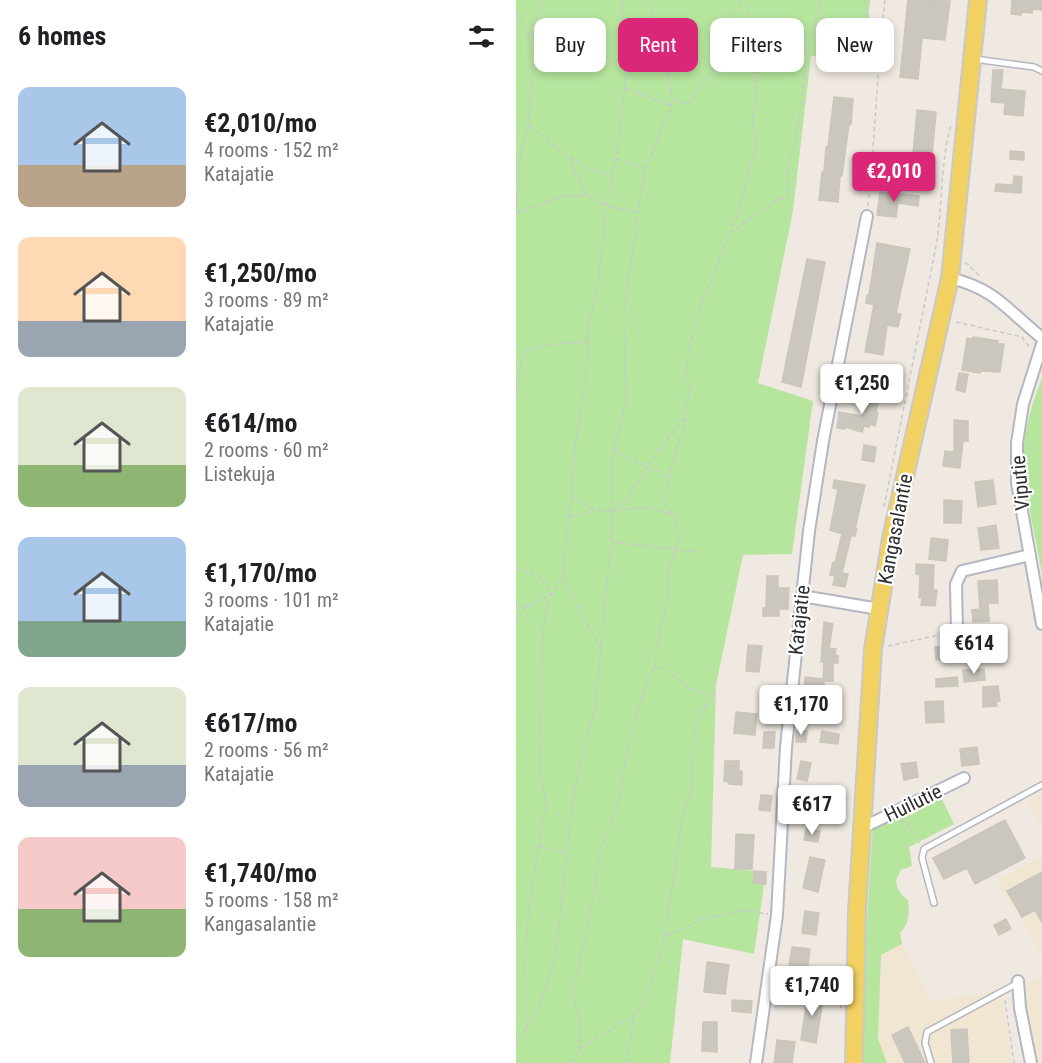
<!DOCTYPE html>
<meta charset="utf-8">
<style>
:root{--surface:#fff;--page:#f2f2f2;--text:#202124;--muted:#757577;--accent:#db2777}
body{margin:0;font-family:"Roboto Condensed",sans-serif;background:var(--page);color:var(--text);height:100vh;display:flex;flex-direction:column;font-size:22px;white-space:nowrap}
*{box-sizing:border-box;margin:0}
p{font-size:20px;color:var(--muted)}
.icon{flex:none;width:33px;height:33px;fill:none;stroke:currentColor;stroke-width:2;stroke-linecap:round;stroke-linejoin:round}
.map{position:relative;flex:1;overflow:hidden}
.sheet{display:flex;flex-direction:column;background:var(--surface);width:516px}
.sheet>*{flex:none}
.hud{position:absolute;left:18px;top:18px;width:417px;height:54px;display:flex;gap:12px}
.price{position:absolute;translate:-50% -51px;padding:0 14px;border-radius:6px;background:#fff;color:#222;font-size:20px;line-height:39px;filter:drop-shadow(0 2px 3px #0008)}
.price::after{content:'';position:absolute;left:50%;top:36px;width:18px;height:14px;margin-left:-9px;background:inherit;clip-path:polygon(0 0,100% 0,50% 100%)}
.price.current{background:var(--accent);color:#fff}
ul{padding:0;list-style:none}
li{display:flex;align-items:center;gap:18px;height:150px;padding:0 18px}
li span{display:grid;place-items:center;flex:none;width:168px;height:120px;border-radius:12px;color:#555}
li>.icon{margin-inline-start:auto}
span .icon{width:72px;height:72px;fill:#fffc;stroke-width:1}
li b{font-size:26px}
h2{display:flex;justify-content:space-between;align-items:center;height:72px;padding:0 18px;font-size:26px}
.tag{padding:0 21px;border-radius:12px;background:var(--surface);box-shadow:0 3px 9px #0003;font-size:21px;line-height:54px}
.tag.current{background:var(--accent);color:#fff}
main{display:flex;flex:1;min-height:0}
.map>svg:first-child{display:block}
.education{fill:#f0e6d1}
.green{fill:#b6e59e}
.building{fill:#cbc7bf;stroke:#cbc5ba;stroke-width:1.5}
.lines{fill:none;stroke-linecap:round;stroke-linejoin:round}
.service-casing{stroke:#b4b7c1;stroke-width:8}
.minor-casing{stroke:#b4b7c1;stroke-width:14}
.primary-casing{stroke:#c9c9c9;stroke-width:20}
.path{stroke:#c9c9c9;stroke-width:1.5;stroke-dasharray:4.5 3;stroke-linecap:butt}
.service{stroke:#fff;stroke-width:5}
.minor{stroke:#fff;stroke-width:10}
.primary{stroke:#f2d163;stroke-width:16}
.labels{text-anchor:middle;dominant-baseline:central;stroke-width:4.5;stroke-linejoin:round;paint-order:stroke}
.street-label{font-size:20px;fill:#2e2e2e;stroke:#fff}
</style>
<main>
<section class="sheet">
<h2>6 homes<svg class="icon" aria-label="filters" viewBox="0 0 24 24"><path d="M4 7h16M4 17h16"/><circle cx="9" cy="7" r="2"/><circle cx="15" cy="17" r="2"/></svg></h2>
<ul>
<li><span style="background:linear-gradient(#a9c7e8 65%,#b9a48a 0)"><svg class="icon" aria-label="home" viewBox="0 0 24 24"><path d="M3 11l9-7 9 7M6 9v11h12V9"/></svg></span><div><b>€2,010/mo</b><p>4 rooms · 152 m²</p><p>Katajatie</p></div></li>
<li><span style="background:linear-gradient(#ffd9b3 70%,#9aa5b1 0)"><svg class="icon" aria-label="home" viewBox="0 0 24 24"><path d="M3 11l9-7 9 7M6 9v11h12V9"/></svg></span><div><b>€1,250/mo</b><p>3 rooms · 89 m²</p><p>Katajatie</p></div></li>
<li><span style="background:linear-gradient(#dfe7d0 65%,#8fb573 0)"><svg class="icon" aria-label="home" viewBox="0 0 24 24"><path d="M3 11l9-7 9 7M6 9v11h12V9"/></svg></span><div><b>€614/mo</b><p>2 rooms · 60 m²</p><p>Listekuja</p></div></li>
<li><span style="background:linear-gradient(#a9c7e8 70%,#7fa58c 0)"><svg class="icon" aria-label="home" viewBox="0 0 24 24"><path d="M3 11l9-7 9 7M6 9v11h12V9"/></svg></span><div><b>€1,170/mo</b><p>3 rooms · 101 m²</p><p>Katajatie</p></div></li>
<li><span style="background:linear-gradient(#dfe7d0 65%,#9aa5b1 0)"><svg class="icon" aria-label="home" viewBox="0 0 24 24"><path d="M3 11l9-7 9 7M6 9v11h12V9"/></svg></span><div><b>€617/mo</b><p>2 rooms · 56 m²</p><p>Katajatie</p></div></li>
<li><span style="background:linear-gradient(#f6c9c9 60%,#8fb573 0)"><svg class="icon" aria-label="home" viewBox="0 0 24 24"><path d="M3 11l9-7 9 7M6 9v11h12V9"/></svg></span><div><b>€1,740/mo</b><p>5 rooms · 158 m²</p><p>Kangasalantie</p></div></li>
</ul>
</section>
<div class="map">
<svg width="526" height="1063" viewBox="0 0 526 1063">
<rect width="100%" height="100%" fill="#efe9e1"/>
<g class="education">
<path d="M526,793V827L511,800Z"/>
<path d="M526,856V956L500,907L496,909L482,880Z"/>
<path d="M386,944L415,1002L479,991L488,1004L495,1063H371L362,1039L365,955Z"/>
<path d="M526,979V1063H515L502,983Z"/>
</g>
<g class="green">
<path d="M0,0H354L348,58L295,56L277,211L242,383L297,401L276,554L227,555L200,685L195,867L250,872L238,954L167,939L154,1063H0Z"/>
<path d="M526,378V574C519,533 506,486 508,445C510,422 518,399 526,378Z"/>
<path d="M424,795L438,824L393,847L396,866L385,870L380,880C381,889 384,895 392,900C393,913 394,923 384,933L386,944L365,955L362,1039L371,1063H342L357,823Z"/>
</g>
<g class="building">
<path d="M392,0L434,1L429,40L406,38L402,79L384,77Z"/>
<path d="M496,0H526V10L517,9L516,13L505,12V15L495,14Z"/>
<path d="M477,70H487L485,89L509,91L507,116L488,114L489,103L475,102Z"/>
<path d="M318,97L337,99L335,124H333L326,176H324L322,202L303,200L306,172H308L310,147H312Z"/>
<path d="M401,110L420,112L415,167L396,165Z"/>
<path d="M494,151L508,152V160L494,159Z"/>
<path d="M498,176L506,177L505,193L479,191L480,184L497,185Z"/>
<path d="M364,192L403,196L402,206L382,203L380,217L361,215Z"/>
<path d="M361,243L394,249L380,313L385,314L382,327L371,325L367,355L349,352L358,305L350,303L351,295H353Z"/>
<path d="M291,259L309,262L285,387L266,382Z"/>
<path d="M457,337L482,341V344H488L484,372L464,371V373L446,370L451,338L457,339Z"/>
<path d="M443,373L452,374L449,392L440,390Z"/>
<path d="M354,388L364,390L360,413H362L359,426L354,424L353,427L348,426L346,432L329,427V429L321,428L323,412L346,416L348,410H350Z"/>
<path d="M438,420L452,421V441H447L444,468L427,466L429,451L438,452Z"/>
<path d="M348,445L360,447L358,462L346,460Z"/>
<path d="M318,480L349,485L339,529H341L339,536H335L326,573L332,574L329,587L317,585L319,576L314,575L317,562L319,563L326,534L314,530L322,489L317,488Z"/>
<path d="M477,480L480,504L462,507L459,482Z"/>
<path d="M428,500L446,501L445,523H428Z"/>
<path d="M480,525L483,548L465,550L462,528Z"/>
<path d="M415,538L432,540L430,561L413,559Z"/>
<path d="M400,564L418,565L417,590H421L419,606L405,605L406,598H403L404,575L400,574Z"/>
<path d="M251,576H262V588H273L272,609H263V616H247V608H250Z"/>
<path d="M481,580L482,603H472L473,621L457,622L456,610L464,609L462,581Z"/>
<path d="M308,622L317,624L313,648L320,649L319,655L322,656V663H317V681H308L307,694L301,693L300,704L288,703L289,677L307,679L308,662H305Z"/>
<path d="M476,639V655L462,656L461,640Z"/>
<path d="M232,645L246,646L243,672L230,671Z"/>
<path d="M434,646L435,659L420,660L419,647Z"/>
<path d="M468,669L469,680L448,682L447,670Z"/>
<path d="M441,677L442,686L420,687V679Z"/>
<path d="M482,686L484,701H480L481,706L467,707V687Z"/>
<path d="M427,701L428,722L410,723L409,702Z"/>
<path d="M220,712L241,714L239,735L218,733Z"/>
<path d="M280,731H291L290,742H280Z"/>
<path d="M306,731L323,734L322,744L304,742Z"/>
<path d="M248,732H259L258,748H247Z"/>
<path d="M461,747L463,764L446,766L444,749Z"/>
<path d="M209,761H223V771H226V785L213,784V782L208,781Z"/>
<path d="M285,761L295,763L291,781L281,779Z"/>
<path d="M400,762L402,777L388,780L385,764Z"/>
<path d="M245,795L256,796L254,811L243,810Z"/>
<path d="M296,796L313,799L310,813L293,810Z"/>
<path d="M489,820L509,858L459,884L451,868L428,879L417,858Z"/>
<path d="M290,829L304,831L302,842L288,840Z"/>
<path d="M220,834L238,835L236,869H219Z"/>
<path d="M294,857L309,860L302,892L287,888Z"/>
<path d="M238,871L250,872V884L237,883Z"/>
<path d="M526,872V922L519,910L506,917L491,891Z"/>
<path d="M289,911L303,913L300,935L286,933Z"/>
<path d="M490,919L495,929L483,935L478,925Z"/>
<path d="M276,947L294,949L289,989L270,986Z"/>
<path d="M191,962L213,965L209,994L188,992Z"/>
<path d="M292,991L308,994L300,1043L285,1040Z"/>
<path d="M216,1000L236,1001L235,1013L216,1011Z"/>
<path d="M187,1022H201V1052L186,1051Z"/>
<path d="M392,1027L409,1063H389L376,1035Z"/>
<path d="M451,1029L453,1063H437L435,1030Z"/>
<path d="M261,1040L279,1042L276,1063H258Z"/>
</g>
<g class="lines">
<defs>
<g id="service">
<path d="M458,59L518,67L526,71"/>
<path d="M418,903L406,858L408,849L526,785"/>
<path d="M415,1063L409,1043L411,1032L502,983"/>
</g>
<g id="minor">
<path d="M434,278C480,289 491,310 526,338"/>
<path d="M526,344L507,404L501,443V483L526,624"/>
<path d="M286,596L363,609"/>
<path d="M441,632L440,584L446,571L514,555"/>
<path d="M346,828L448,778"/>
<path d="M502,981L504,1008L515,1063"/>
<path d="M240,1063L261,915L270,747L293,531L307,441L351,216"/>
</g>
<path id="primary" d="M338,1063L341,911L357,649L375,538L434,278L462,0"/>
</defs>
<use href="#service" class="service-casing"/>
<use href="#minor" class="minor-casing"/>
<use href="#primary" class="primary-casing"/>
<g class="path">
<path d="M349,0L355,28L363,48"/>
<path d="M0,13L13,35L16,70L12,125L5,151L0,216"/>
<path d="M13,34L28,0"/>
<path d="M108,88L154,105"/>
<path d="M158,101L172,104L203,64L224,0"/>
<path d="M13,125L54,158L70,167L95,175"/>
<path d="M54,158L60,175L71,194"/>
<path d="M100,159L130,168"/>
<path d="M352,206C359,137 361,69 369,0"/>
<path d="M0,213L47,196L71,195L90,206L121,212"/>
<path d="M214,233L259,201L273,197L271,174L283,121L289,70L294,39L305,0"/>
<path d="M449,262L465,277"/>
<path d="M440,322L506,337L513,347"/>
<path d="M0,396L7,353L30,345L72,341"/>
<path d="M98,450L153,477"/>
<path d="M55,497L79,510L95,511"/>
<path d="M368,507L420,246C427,206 424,163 435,125"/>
<path d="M154,514L132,507L96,511L114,495L144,448L169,417"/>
<path d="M54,518L78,510"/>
<path d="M96,542L183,552"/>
<path d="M0,568L24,577L36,593L7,609L0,622"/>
<path d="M47,578L84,648"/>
<path d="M0,608L14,604"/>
<path d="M372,646L432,633"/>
<path d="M384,821L392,824L404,843"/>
<path d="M23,845L50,854"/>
<path d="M150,936L188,919L226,910L252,914"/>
<path d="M489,1000L498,1063"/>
<path d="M325,1008V980"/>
<path d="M10,1028L9,960L13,907L30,801L24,770L27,634L31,602L47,577L60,439L70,374L72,326L82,285L90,206L100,159L112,60L106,31L107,0"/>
<path d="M0,1045L24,1005L40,956L55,816L64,762L79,709L95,542L97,450L110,404L108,311L125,192L130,168L157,101L150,65L138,42L134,0"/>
<path d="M65,1048L117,1016"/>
<path d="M56,1063L64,1049L65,1024L57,995L79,888L84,850L104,797L110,756L127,692L140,663V647L152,598V572L163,538L158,516L150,509L148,499L162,444L168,428L171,402L174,392L170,372L174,342L188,299L223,210L240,146L236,120L241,96L237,67V39L229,0"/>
<path d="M111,1063L118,1015L129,999L149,936L166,819L175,789L179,729L183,714L199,695C194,694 188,694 183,692C166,686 157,671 139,666"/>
</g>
<use href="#service" class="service"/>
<use href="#minor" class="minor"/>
<use href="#primary" class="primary"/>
</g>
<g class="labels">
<g class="street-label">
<text transform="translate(504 483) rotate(-95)">Viputie</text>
<text transform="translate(379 529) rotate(-79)">Kangasalantie</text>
<text transform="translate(283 620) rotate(-84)">Katajatie</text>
<text transform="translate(397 803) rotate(-26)">Huilutie</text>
</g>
</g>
</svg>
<b class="price current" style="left:378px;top:203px">€2,010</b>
<b class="price" style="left:346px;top:415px">€1,250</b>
<b class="price" style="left:458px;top:675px">€614</b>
<b class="price" style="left:285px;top:736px">€1,170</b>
<b class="price" style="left:296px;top:836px">€617</b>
<b class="price" style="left:296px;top:1017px">€1,740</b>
<div class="hud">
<a class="tag">Buy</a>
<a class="tag current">Rent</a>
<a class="tag">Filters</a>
<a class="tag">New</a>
</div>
</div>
</main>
